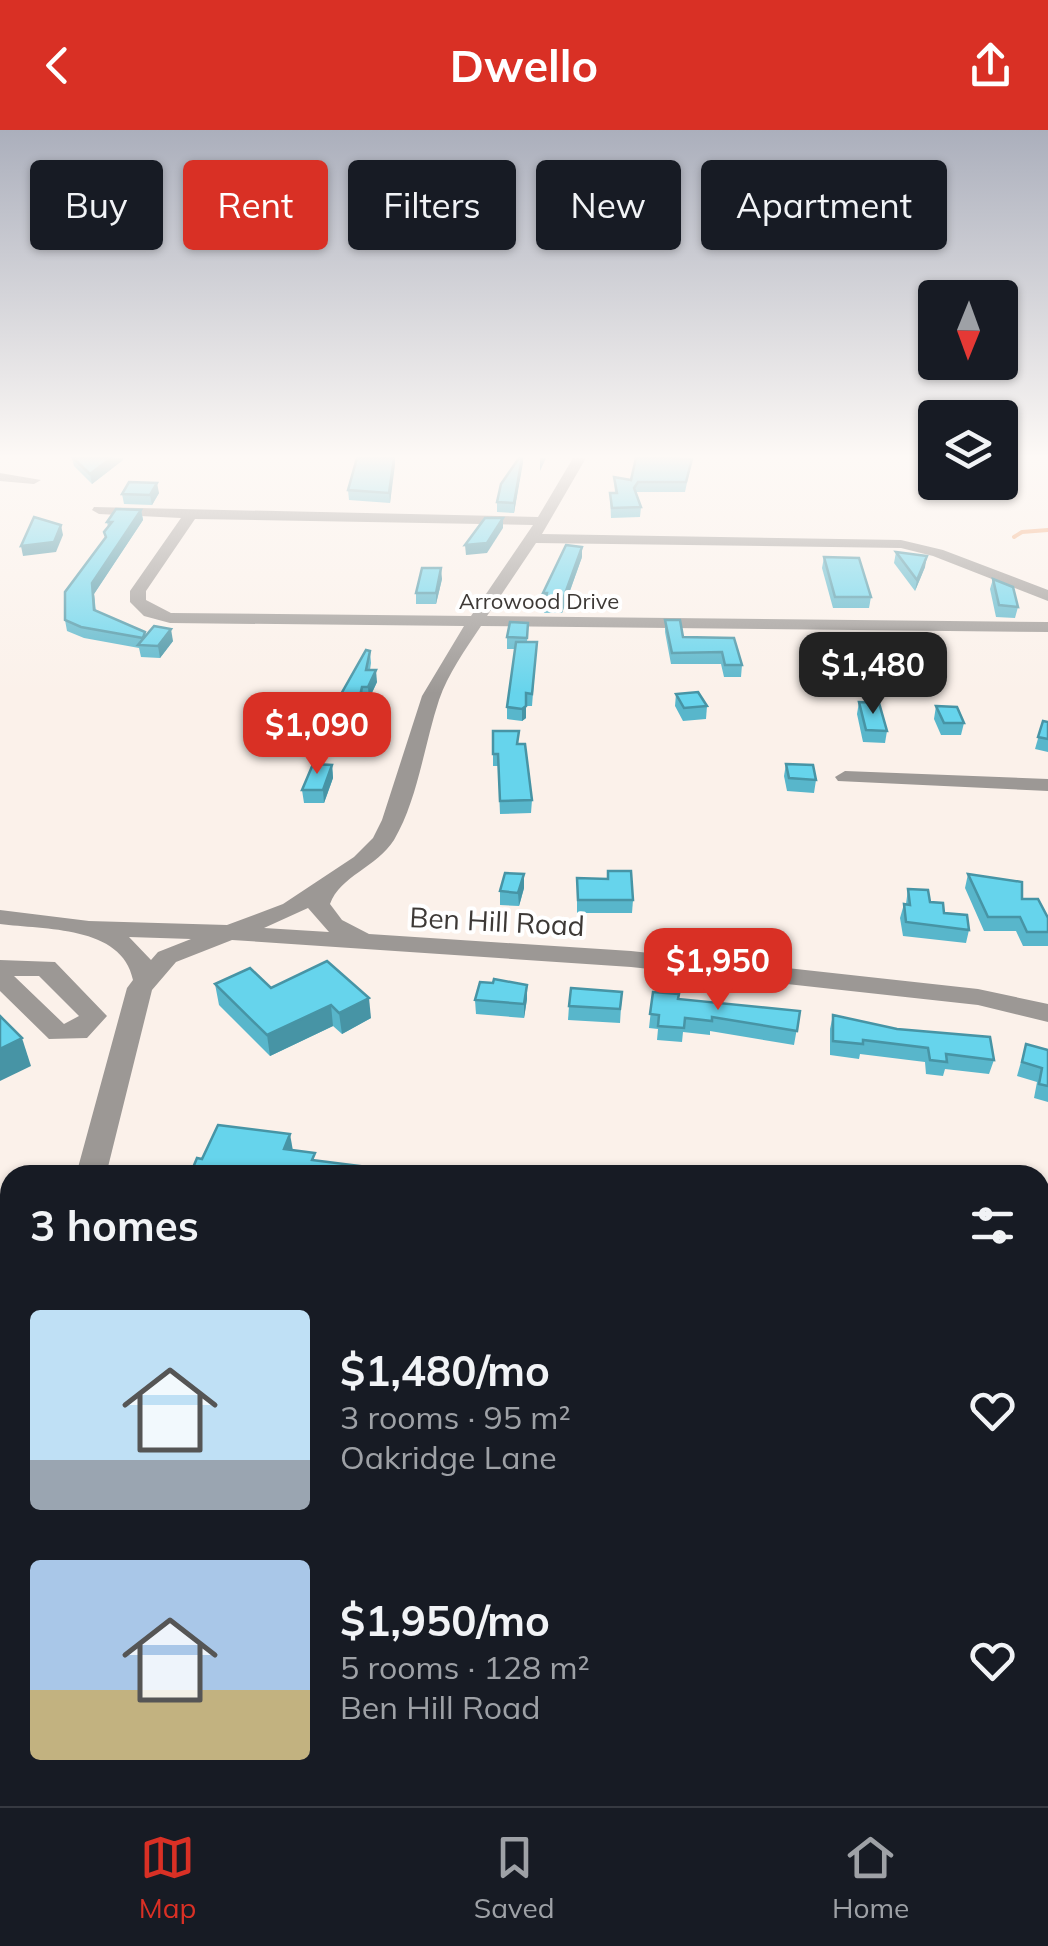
<!DOCTYPE html>
<meta charset="utf-8">
<style>
:root{--surface:#171b24;--page:#242831;--text:#f1f3f6;--muted:#9ea1a6;--line:#363941;--accent:#d93025}
body{margin:0;font-family:Mulish,sans-serif;background:var(--page);color:var(--text);height:100vh;display:flex;flex-direction:column;font-size:38px;white-space:nowrap}
*{box-sizing:border-box;margin:0}
p{font-size:32px;color:var(--muted)}
.icon{flex:none;width:55px;height:55px;fill:none;stroke:currentColor;stroke-width:2;stroke-linecap:round;stroke-linejoin:round}
.map{position:relative;flex:1;overflow:hidden}
.details{position:absolute;left:0px;top:1035px;width:1050px;height:642px;display:flex;flex-direction:column;background:var(--surface);border-radius:30px 30px 0 0;box-shadow:0 2px 8px #0004}
.details>*{flex:none}
.guide{position:absolute;left:30px;top:30px;width:990px;height:90px;display:flex;gap:20px}
.needle{width:65px;rotate:181deg}
.buttons{position:absolute;left:918px;top:150px;display:grid;gap:20px}
.buttons a{display:grid;place-items:center;width:100px;height:100px;border-radius:10px;background:var(--surface);box-shadow:0 2px 8px #0004;font-size:50px}
.price{position:absolute;translate:-50% -85px;padding:0 22px;border-radius:20px;background:var(--accent);color:#fff;font-size:32px;line-height:65px;filter:drop-shadow(0 2px 5px #0008)}
.price::after{content:'';position:absolute;left:50%;top:60px;width:30px;height:22px;margin-left:-15px;background:inherit;clip-path:polygon(0 0,100% 0,50% 100%)}
.price.on{background:#222;color:#fff}
ul{padding:0;list-style:none}
li{display:flex;align-items:center;gap:30px;height:250px;padding:0 30px}
li span{display:grid;place-items:center;flex:none;width:280px;height:200px;border-radius:10px;color:#555}
li>.icon{margin-inline-start:auto}
span .icon{width:120px;height:120px;fill:#fffc;stroke-width:1}
li b{font-size:42px}
h2{display:flex;justify-content:space-between;align-items:center;height:120px;padding:0 30px;font-size:42px}
.pill{padding:0 35px;border-radius:10px;background:var(--surface);box-shadow:0 2px 8px #0004;font-size:35px;line-height:90px}
.pill.on{background:var(--accent);color:#fff}
header{display:flex;justify-content:space-between;align-items:center;height:130px;padding:0 30px;background:var(--accent);color:#fff;font-size:45px;font-weight:700}
.tab-bar{display:flex;justify-content:space-around;align-items:center;height:140px;border-top:2px solid var(--line);background:var(--surface);font-size:28px;color:var(--muted)}
.tab-bar a{display:grid;justify-items:center;gap:5px}
.tab-bar .on{color:var(--accent)}
.map>svg:first-child{display:block}
.lines{fill:none;stroke-linecap:round;stroke-linejoin:round}
.stream{stroke:#f1a879;stroke-width:4}
.minor{fill:#9c9895;fill-rule:evenodd}
.wall{fill:#58b6cb}
.shaded-wall{fill:#4794a5}
.building{fill:#66d4ec;stroke:#4794a5;stroke-width:2.5}
.labels{text-anchor:middle;dominant-baseline:central;stroke-width:8;stroke-linejoin:round;paint-order:stroke}
.far-street-label{font-size:22px;fill:#3d3936;stroke:#fff}
.street-label{font-size:28px;fill:#3d3936;stroke:#fff}
</style>
<header><svg class="icon" aria-label="back" viewBox="0 0 24 24"><path d="M15 5l-7 7 7 7"/></svg>Dwello<svg class="icon" aria-label="share" viewBox="0 0 24 24"><path d="M12 15V3M7 8l5-5 5 5M5 13v7h14v-7"/></svg></header>
<div class="map">
<svg width="1048" height="1676" viewBox="0 0 1048 1676">
<rect width="100%" height="100%" fill="#fbf1ea"/>
<g class="lines">
<path class="stream" d="M1014,407L1022,402L1048,400"/>
<g class="minor">
<path d="M573,328H586L542,404L901,410L943,420L1048,460V471L933,426L901,418L536,413L487,486L1048,492V502L481,496C465,520 448,544 439,570C424,615 418,669 394,710C377,737 340,746 330,774L342,790L369,804L631,821L978,859L1048,874V892L978,875L631,837L232,810L176,832L152,860L106,1045H76L127,858L133,850C122,795 44,800 0,794V780L89,791L227,795L283,774L354,727L373,708L382,690L422,566L464,496L170,493L144,486L130,472V461L181,388L99,384L92,380L94,377L538,387ZM195,389L533,395L471,486L171,483L146,470V461ZM308,778L329,802L264,798ZM129,807L191,809L158,822L151,830Z"/>
<path d="M0,343L41,350L34,354L0,351Z"/>
<path d="M845,641L1048,649V661L838,651L835,647Z"/>
<path d="M0,830L55,832L107,886L87,908L49,909L0,861ZM14,846H39L79,886L64,894Z"/>
<path d="M10,1326V1391L0,1395V1330Z"/>
</g>
</g>
<g class="wall">
<path d="M72,328H123V330L92,354L74,336Z"/>
<path d="M395,328L390,373L349,370L348,360Z"/>
<path d="M523,328L514,383L497,382V372Z"/>
<path d="M692,329L685,362H637L636,364L641,377L640,387L611,388L610,363H615L614,347L631,350Z"/>
<path d="M159,363L152,375L124,374L122,364Z"/>
<path d="M141,380L143,390L94,464L96,481L146,506L173,511L160,528L141,527L139,518L84,508L67,501L65,490L105,407L104,402L108,397L107,392Z"/>
<path d="M896,422L925,437L915,461L894,433Z"/>
<path d="M582,427L562,483H544L543,463Z"/>
<path d="M824,427L871,467L869,478H833L822,438Z"/>
<path d="M442,449L436,474H416V463Z"/>
<path d="M993,449L1018,477L1015,488L996,487L990,459Z"/>
<path d="M665,490L683,507L734,508L742,535L741,547H724L721,534H671L665,502Z"/>
<path d="M528,493L527,512H537L536,524L532,576H526V588L522,591L507,589V577L515,519H507V507Z"/>
<path d="M910,508L945,536L943,547H919L907,519Z"/>
<path d="M370,521L371,533L370,540L377,552L369,569H363L356,599H336L335,587Z"/>
<path d="M676,564L707,576L706,589L683,591L675,576Z"/>
<path d="M859,572L887,601L885,613L863,612L857,584Z"/>
<path d="M936,576L964,593L961,605H941L934,589Z"/>
<path d="M1043,591L1048,592V622L1035,619Z"/>
<path d="M493,601L519,614L532,670L531,683L500,684L498,636H493Z"/>
<path d="M786,634L816,650L814,663L787,661L784,646Z"/>
<path d="M332,635L333,648L324,673H304L302,660Z"/>
<path d="M968,744L1022,769L1048,788V816H1023L1016,801H984L965,758Z"/>
<path d="M577,748L608,749L633,770L632,783H577Z"/>
<path d="M524,758L519,776L500,775V761Z"/>
<path d="M908,759L969,800L966,813L903,806L900,788L904,774H906Z"/>
<path d="M215,854L271,858L371,888L342,904L333,896L270,926L219,875Z"/>
<path d="M622,862L620,893L568,890L569,876Z"/>
<path d="M653,862L678,869L800,881L794,915L710,901V905L683,902L682,912L657,910L658,899L649,898Z"/>
<path d="M527,869L524,888L476,884L475,870Z"/>
<path d="M833,885L994,930L989,944L945,939L943,946L926,944L925,932L860,924L859,929L830,925V899Z"/>
<path d="M1026,914L1048,920V972L1034,968L1037,952L1017,946Z"/>
<path d="M911,1668H935L930,1676H914Z"/>
</g>
<g class="shaded-wall">
<path d="M111,328L123,330L92,354L90,344Z"/>
<path d="M395,328V335L390,373L389,363Z"/>
<path d="M522,328L523,333L514,383V373Z"/>
<path d="M541,328H546L540,341V331Z"/>
<path d="M157,353L159,363L152,375L150,365Z"/>
<path d="M141,380L143,390L94,464L96,491L94,480L92,453Z"/>
<path d="M503,388V398L487,423L466,425L465,415Z"/>
<path d="M61,395L63,405L56,422L23,426L21,416Z"/>
<path d="M582,417V427L562,483V472Z"/>
<path d="M927,426L925,437L915,461L917,450Z"/>
<path d="M441,438L442,449L436,474V463Z"/>
<path d="M171,499L173,511L160,528L158,516Z"/>
<path d="M376,540L377,552L369,569L368,557Z"/>
<path d="M362,557L363,569L356,599L355,587Z"/>
<path d="M526,576V588L522,591V579Z"/>
<path d="M332,635L333,648L324,673L323,660Z"/>
<path d="M524,744V758L519,776L518,763Z"/>
<path d="M527,855V869L524,888V874Z"/>
<path d="M369,868L371,888L342,904L339,883Z"/>
<path d="M331,875L333,896L270,926L267,905Z"/>
<path d="M22,908L31,936L0,951V919Z"/>
<path d="M290,1004L295,1032L284,1019Z"/>
<path d="M97,1668H112L109,1676H95Z"/>
<path d="M276,1668H281L283,1676H275Z"/>
</g>
<g class="building">
<path d="M73,328H111L90,344Z"/>
<path d="M357,328H394L389,363L348,360Z"/>
<path d="M519,328H522L514,373L497,372L501,354Z"/>
<path d="M636,328H669L692,329L686,352H638L634,358L641,377L612,378L610,363H617L614,347L631,350Z"/>
<path d="M129,352L157,353L150,365L122,364Z"/>
<path d="M116,379L141,380L92,453L94,480L145,502L143,508L81,497L65,490V462L106,407L104,402L112,392H107Z"/>
<path d="M34,387L61,395L54,412L21,416Z"/>
<path d="M485,388H503L487,413L465,415Z"/>
<path d="M566,415L582,417L562,472H545L547,463H543Z"/>
<path d="M896,422L927,426L917,450Z"/>
<path d="M824,427L859,428L871,467H835Z"/>
<path d="M422,438H441L436,463H416Z"/>
<path d="M993,449L1013,457L1018,477L999,475Z"/>
<path d="M665,490H680L683,507L734,508L742,535H725L722,522L672,523Z"/>
<path d="M510,492L528,493L527,508L507,507Z"/>
<path d="M154,496L171,499L158,516L138,515Z"/>
<path d="M910,508L932,509L945,536L921,535Z"/>
<path d="M516,512H537L532,564L526,563V576L522,579L507,577Z"/>
<path d="M366,520L370,521L366,540H376L368,557H362L355,587H335L340,566Z"/>
<path d="M698,562L707,576L684,578L676,564Z"/>
<path d="M859,572L879,573L887,601L866,600Z"/>
<path d="M936,576L957,577L964,593H944Z"/>
<path d="M1043,591L1048,592V609L1038,607Z"/>
<path d="M493,601H519L517,614H525L532,670L500,671L498,624H493Z"/>
<path d="M313,634L332,635L323,660H302Z"/>
<path d="M786,634L813,635L816,650L789,648Z"/>
<path d="M608,741H631L633,770H578L577,748L608,749Z"/>
<path d="M505,743L524,744L518,763L500,761Z"/>
<path d="M968,744L1022,752V769H1038L1048,788V802H1027L1020,787H988Z"/>
<path d="M908,759L928,760L930,772L943,773L944,783L967,785L969,800L906,792L904,774L910,775Z"/>
<path d="M327,831L369,868L339,883L331,875L267,905L215,854L250,838L271,858Z"/>
<path d="M494,849L527,855L524,874L475,870L480,852L493,853Z"/>
<path d="M571,858L622,862L620,879L569,876Z"/>
<path d="M653,862L679,864L678,869L800,881L797,901L712,887V891L685,888L684,898L658,896L659,885L650,884Z"/>
<path d="M833,885L897,899L990,907L994,930L946,924L947,932L930,930L928,918L863,910V914L833,911Z"/>
<path d="M0,886L22,908L0,919Z"/>
<path d="M1026,914L1048,920V956L1039,954L1042,938L1022,932Z"/>
<path d="M218,995L290,1004L284,1019L315,1023L312,1030L431,1045H190L197,1028L202,1029Z"/>
<path d="M24,1668H97L95,1676H21Z"/>
<path d="M191,1668H276L275,1676H189Z"/>
</g>
<linearGradient id="sky" x2="0" y2="1"><stop stop-color="#abafbc"/><stop offset="0.58" stop-color="#fdf9f6"/><stop offset="1" stop-color="#fdf9f6" stop-opacity="0"/></linearGradient>
<rect width="1048" height="563" fill="url(#sky)"/>
<g class="labels">
<g class="far-street-label">
<text x="539" y="471">Arrowood Drive</text>
</g>
<g class="street-label">
<text transform="translate(497 791) rotate(3)">Ben Hill Road</text>
</g>
</g>
</svg>
<div class="buttons">
<a><svg class="needle" viewBox="-14 -14 28 28"><path d="M0-13l5 13h-10z" fill="#e53935"/><path d="M0 13l5-13h-10z" fill="#9ea1a6"/></svg></a>
<a><svg class="icon" aria-label="layers" viewBox="0 0 24 24"><path d="M12 4l9 5-9 5-9-5zM3 14l9 5 9-5"/></svg></a>
</div>
<b class="price on" style="left:873px;top:587px">$1,480</b>
<b class="price" style="left:317px;top:647px">$1,090</b>
<b class="price" style="left:718px;top:883px">$1,950</b>
<div class="guide">
<a class="pill">Buy</a>
<a class="pill on">Rent</a>
<a class="pill">Filters</a>
<a class="pill">New</a>
<a class="pill">Apartment</a>
</div>
<section class="details">
<h2>3 homes<svg class="icon" aria-label="filters" viewBox="0 0 24 24"><path d="M4 7h16M4 17h16"/><circle cx="9" cy="7" r="2"/><circle cx="15" cy="17" r="2"/></svg></h2>
<ul>
<li><span style="background:linear-gradient(#bfe0f5 75%,#9aa5b1 0)"><svg class="icon" aria-label="home" viewBox="0 0 24 24"><path d="M3 11l9-7 9 7M6 9v11h12V9"/></svg></span><div><b>$1,480/mo</b><p>3 rooms · 95 m²</p><p>Oakridge Lane</p></div><svg class="icon" aria-label="heart" viewBox="0 0 24 24"><path d="M12 20l-8-8c-3-5 5-10 8-4 3-6 11-1 8 4z"/></svg></li>
<li><span style="background:linear-gradient(#a9c7e8 65%,#c2b280 0)"><svg class="icon" aria-label="home" viewBox="0 0 24 24"><path d="M3 11l9-7 9 7M6 9v11h12V9"/></svg></span><div><b>$1,950/mo</b><p>5 rooms · 128 m²</p><p>Ben Hill Road</p></div><svg class="icon" aria-label="heart" viewBox="0 0 24 24"><path d="M12 20l-8-8c-3-5 5-10 8-4 3-6 11-1 8 4z"/></svg></li>
</ul>
</section>
</div>
<nav class="tab-bar">
<a class="on"><svg class="icon" aria-label="map" viewBox="0 0 24 24"><path d="M3 6l6-2 6 2 6-2v14l-6 2-6-2-6 2zM9 4v14M15 6v14"/></svg>Map</a>
<a><svg class="icon" aria-label="saved" viewBox="0 0 24 24"><path d="M7 4h10v16l-5-4-5 4z"/></svg>Saved</a>
<a><svg class="icon" aria-label="home" viewBox="0 0 24 24"><path d="M3 11l9-7 9 7M6 9v11h12V9"/></svg>Home</a>
</nav>
